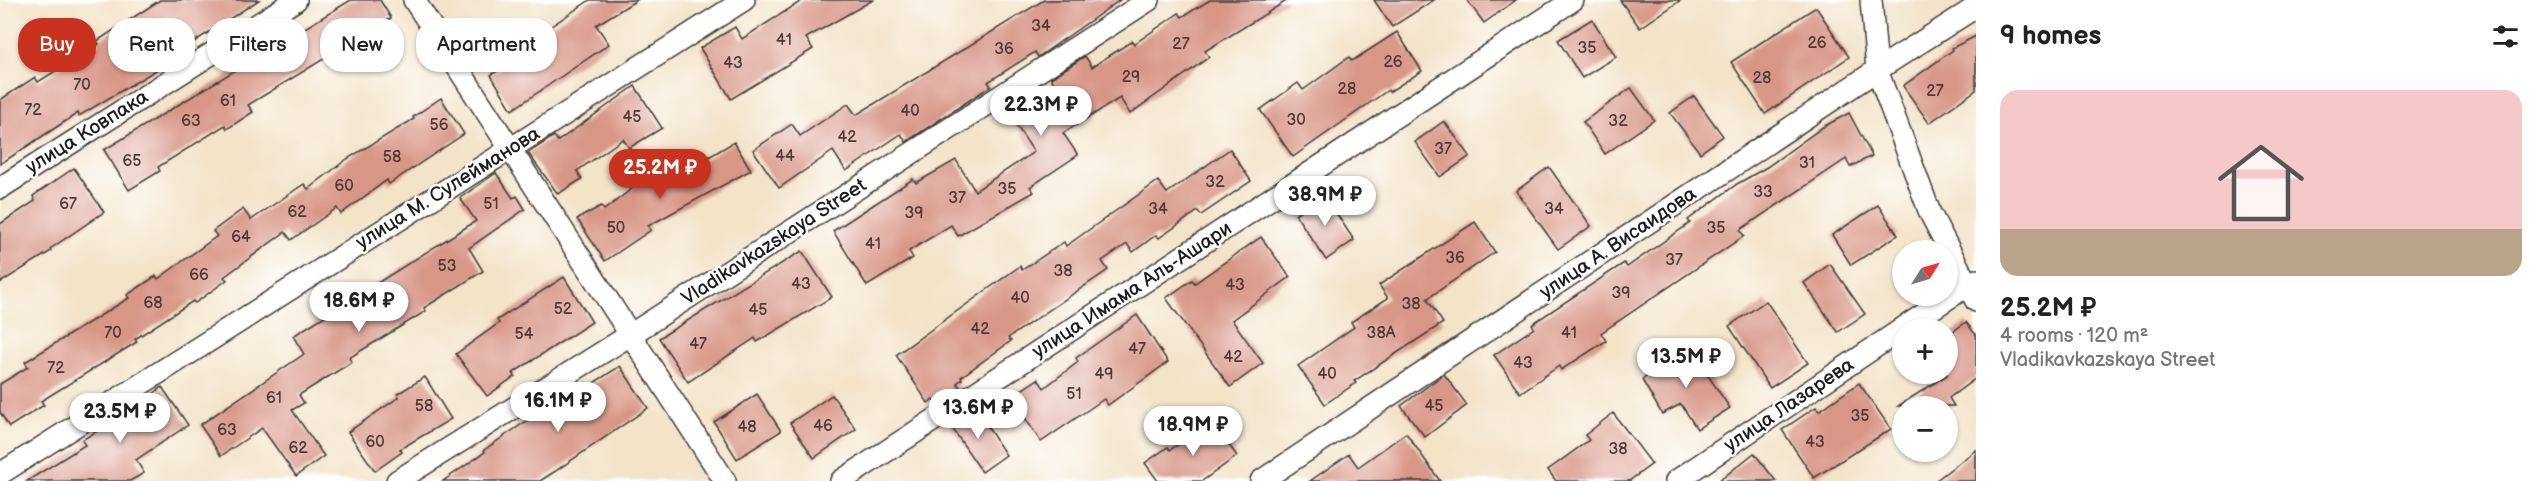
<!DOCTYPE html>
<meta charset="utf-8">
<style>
:root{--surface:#fff;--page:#f6f6f6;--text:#222;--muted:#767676;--accent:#c8321e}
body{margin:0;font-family:"Balsamiq Sans",sans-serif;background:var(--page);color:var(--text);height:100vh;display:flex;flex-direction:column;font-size:22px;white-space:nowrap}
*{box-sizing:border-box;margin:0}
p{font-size:20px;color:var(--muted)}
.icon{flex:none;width:33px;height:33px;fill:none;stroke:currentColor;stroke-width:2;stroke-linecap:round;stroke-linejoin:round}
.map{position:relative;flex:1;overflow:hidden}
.sheet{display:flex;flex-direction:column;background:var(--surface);width:570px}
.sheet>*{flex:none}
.hud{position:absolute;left:18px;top:18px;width:570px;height:54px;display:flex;gap:12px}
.needle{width:39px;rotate:53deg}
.tools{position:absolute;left:1892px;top:240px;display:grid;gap:12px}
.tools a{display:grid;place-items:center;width:66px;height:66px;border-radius:50%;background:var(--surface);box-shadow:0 2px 4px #0004;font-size:30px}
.price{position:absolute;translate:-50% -51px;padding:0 14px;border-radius:21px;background:#fff;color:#222;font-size:20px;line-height:39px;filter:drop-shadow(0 2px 3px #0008)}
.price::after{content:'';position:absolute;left:50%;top:36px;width:18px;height:14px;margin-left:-9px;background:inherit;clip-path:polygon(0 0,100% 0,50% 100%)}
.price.on{background:var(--accent);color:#fff}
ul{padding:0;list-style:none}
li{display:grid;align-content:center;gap:12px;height:318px;padding:0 24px}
li span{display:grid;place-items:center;height:186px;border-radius:18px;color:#555}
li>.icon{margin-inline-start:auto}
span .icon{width:108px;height:108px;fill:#fffc;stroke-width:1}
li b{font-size:26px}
h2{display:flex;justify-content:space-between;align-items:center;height:72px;padding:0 24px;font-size:26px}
.tag{padding:0 21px;border-radius:24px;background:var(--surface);box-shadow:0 2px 4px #0004;font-size:21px;line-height:54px}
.tag.on{background:var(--accent);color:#fff}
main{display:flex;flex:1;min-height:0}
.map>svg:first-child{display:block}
.building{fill:#d89687}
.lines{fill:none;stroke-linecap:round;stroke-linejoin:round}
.minor-casing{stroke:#3c3a36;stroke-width:24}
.minor{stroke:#fff;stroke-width:21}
.labels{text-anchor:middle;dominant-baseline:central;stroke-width:5;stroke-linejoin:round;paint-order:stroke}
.number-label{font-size:16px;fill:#4b3a37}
.street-label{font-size:20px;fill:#1c1c1c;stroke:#fff}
</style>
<main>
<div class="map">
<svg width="1976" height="481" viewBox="0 0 1976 481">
<rect width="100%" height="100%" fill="#fff"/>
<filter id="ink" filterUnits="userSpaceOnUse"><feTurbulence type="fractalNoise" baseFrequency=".0167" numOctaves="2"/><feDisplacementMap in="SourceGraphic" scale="12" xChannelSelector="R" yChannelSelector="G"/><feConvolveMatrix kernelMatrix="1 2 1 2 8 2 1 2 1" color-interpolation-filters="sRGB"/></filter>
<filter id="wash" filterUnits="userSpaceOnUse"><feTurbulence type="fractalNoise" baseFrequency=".008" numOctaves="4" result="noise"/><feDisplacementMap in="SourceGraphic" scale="24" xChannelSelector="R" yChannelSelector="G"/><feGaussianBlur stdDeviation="1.35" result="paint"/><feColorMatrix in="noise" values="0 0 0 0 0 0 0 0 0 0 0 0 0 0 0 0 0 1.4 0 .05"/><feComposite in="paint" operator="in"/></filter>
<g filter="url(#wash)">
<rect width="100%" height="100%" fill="#f3e3c8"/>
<g id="blocks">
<g class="building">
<path d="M160,0H259L161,63L163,66L79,116L78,113L0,164V100L35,77L38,82L99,44L97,41Z"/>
<path d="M351,0H380L391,18L248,105L253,112L227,129L225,125L158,167L160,171L129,190L104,150Z"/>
<path d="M590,0H637L596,25L609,44L512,110L491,75L524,54L522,51L553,31L550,27Z"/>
<path d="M803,0H873L806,38L813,49L731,99L700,48L735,27L742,39Z"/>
<path d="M1044,0H1120L1038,57L1035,52L988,82L991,86L912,138L906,142L901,134L846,171L833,151L779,188L753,150L792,124L800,136L848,104L856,115Z"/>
<path d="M1210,0H1288L1205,51L1209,57L1130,114L1120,98L1063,133L1078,155L1030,187L1034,192L958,236L951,225L909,251L913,258L867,286L833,231L913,179L916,183L956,160L975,191L1034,152L1012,119L1057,88L1051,78L1085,56L1092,67L1132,41L1134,44L1179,13L1182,17Z"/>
<path d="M1374,0H1434L1392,27Z"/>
<path d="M1467,0H1516L1484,23Z"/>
<path d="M1620,0H1681L1640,28Z"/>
<path d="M1816,7L1849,57L1765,114L1731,62Z"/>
<path d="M1592,19L1616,57L1582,78L1558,40Z"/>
<path d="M1397,32L1422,71L1389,92L1388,90L1293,157L1260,110L1298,83L1303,90L1349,57L1352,61Z"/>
<path d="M1976,36V90L1929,123L1903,86L1953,50L1952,48Z"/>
<path d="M635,86L662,128L629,148L623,139L577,171L582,179L558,194L528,153L554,136L558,141Z"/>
<path d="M1631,88L1654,120L1605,154L1583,122Z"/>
<path d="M1694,96L1723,136L1700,153L1670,113Z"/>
<path d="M441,98L464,134L389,184L387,180L341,214L337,208L291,240L285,232L224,277L227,280L195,303L193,301L135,339L137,342L41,401L44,405L9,427L0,412V384L28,367L25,362L129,298L127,295L156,276L158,279L217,236L213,231L243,209L251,220L304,184L308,189L347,159L414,119L413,117Z"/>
<path d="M1849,113L1872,156L1850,167L1846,159L1740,230L1744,236L1601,333L1606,341L1561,370L1559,366L1520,393L1494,355L1534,328L1532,324L1624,263L1627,267L1690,223L1688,220L1737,184L1767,167L1823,127Z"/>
<path d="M1444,121L1470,156L1440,177L1415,142Z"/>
<path d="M734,142L751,170L648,226L651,230L605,261L577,219L601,206L604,210L637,185L682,160L687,170Z"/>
<path d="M1230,149L1251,181L1201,215L1198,211L1159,238L1156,235L1133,252L1127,244L1102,261L1108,270L1008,338L1011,341L961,377L962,379L957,383L960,387L936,404L933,399L928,403L896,355L1020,266L1022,270L1064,242L1066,246L1158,181L1167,193Z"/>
<path d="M1549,167L1591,226L1558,249L1516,191Z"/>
<path d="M74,168L104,212L50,249L51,251L0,283V224L35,201L33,196Z"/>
<path d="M496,173L513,198L517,196L525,209L469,248L483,271L424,308L426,311L349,358L352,362L299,395L304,403L292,410L324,456L296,476L262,428L221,456L200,425L304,354L293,336L476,221L460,198Z"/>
<path d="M1324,195L1354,240L1326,260L1295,214Z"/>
<path d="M1878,205L1898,235L1851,265L1832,235Z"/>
<path d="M1475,222L1495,252L1427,299L1443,323L1354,381L1356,383L1325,404L1298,366L1354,327L1351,322L1388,298L1379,285Z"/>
<path d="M1261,237L1290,277L1232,320L1263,363L1230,387L1166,298L1192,280L1195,283Z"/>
<path d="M802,251L832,297L757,342L755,338L688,382L659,338Z"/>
<path d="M1830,264L1865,314L1838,332L1804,283Z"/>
<path d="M564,277L592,322L513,373L515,376L487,396L456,354L499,323L497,320Z"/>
<path d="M1766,301L1808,363L1770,388L1729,326Z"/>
<path d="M1137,315L1168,362L1108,405L1104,399L1041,442L1011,397L1038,379L1044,388L1078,362L1076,358Z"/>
<path d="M1966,322L1976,335V378L1949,398L1954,406H1898L1947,375V336Z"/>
<path d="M1688,346L1730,408L1697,429L1681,404L1662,414L1642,380Z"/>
<path d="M620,366L648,408L554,472L540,481H443L485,452L484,450L566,394L569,399Z"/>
<path d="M1444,374L1467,405L1425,437L1401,406Z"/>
<path d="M425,377L451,419L400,449L402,452L375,471L348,432L399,397L397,394Z"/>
<path d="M1859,383L1891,429L1814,478L1782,430L1816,407L1819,411Z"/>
<path d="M162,387L188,425L136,460L144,473L130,481H27L85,445L82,440L129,412Z"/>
<path d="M757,394L781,431L737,459L714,422Z"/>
<path d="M832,395L856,429L814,458L790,423Z"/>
<path d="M975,408L1006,455L982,472L950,425Z"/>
<path d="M1613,413L1652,464L1629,481H1556L1548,470L1589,440L1585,435Z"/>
<path d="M1212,421L1237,456L1202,481H1158L1145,463L1168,447L1170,450Z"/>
<path d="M1406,433L1440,481H1310L1349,454L1358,467Z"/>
<path d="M1976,450V481H1935Z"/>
<path d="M1754,453L1776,481H1719Z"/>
</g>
</g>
</g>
<g filter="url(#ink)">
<use href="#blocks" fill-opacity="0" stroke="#3c3a36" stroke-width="1.5"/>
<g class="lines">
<defs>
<g id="minor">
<path d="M414,0L725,481"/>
<path d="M1871,0L1877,70L1930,213L1976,301"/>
<path d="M0,188L296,0"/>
<path d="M1903,328L1976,280"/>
<path d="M0,474L744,0"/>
<path d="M397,481L630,335L1149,0"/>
<path d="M841,481L1573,0"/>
<path d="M1261,481L1877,70L1976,7"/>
<path d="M1676,481L1902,329"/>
</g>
</defs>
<use href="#minor" class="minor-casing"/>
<use href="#minor" class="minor"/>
</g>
</g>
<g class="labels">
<g class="number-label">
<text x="1041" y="26">34</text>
<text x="784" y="40">41</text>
<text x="1817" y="43">26</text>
<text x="1181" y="44">27</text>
<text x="1587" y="48">35</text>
<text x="1004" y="49">36</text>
<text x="1393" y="62">26</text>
<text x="733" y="63">43</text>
<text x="1131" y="77">29</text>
<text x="1762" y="78">28</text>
<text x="82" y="85">70</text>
<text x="1347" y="89">28</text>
<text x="1935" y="91">27</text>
<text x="228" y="101">61</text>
<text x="33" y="110">72</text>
<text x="910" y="111">40</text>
<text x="632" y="117">45</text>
<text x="1296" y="120">30</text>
<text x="191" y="121">63</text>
<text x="1618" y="121">32</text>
<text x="439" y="125">56</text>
<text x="847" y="137">42</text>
<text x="1443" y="149">37</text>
<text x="785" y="156">44</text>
<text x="392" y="157">58</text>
<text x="132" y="161">65</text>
<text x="1807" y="163">31</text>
<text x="1215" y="182">32</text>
<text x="344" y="186">60</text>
<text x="1007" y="189">35</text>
<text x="1763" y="192">33</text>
<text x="957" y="198">37</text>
<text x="68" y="204">67</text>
<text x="491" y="204">51</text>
<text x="1158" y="209">34</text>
<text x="1554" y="209">34</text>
<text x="297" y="212">62</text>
<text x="914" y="213">39</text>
<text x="616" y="228">50</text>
<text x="1716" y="228">35</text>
<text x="241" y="237">64</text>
<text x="873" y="244">41</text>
<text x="1455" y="258">36</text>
<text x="1674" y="260">37</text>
<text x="447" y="266">53</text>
<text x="1063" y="271">38</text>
<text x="199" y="275">66</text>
<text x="801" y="284">43</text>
<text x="1235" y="285">43</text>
<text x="1621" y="293">39</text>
<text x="1020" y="298">40</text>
<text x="153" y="303">68</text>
<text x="1411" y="304">38</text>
<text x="563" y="309">52</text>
<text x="758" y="310">45</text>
<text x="980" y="329">42</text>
<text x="113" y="333">70</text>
<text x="1381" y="333">38А</text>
<text x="1569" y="333">41</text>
<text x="524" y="334">54</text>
<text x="698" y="344">47</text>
<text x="1137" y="349">47</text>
<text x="1233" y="357">42</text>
<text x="1523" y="363">43</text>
<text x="56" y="368">72</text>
<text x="1104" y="374">49</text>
<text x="1327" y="374">40</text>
<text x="1074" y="394">51</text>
<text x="274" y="398">61</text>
<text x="424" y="406">58</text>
<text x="1434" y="406">45</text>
<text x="1860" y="416">35</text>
<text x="823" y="426">46</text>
<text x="747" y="427">48</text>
<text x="227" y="430">63</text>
<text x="375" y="442">60</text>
<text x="1815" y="442">43</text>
<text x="298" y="448">62</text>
<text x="1618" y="449">38</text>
</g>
<g class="street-label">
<text transform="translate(87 132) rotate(-32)">улица Ковпака</text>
<text transform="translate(448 188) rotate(-32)">улица М. Сулейманова</text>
<text transform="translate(774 242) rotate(-33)">Vladikavkazskaya Street</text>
<text transform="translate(1618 243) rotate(-34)">улица А. Висаидова</text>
<text transform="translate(1132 290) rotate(-33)">улица Имама Аль-Ашари</text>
<text transform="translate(1789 405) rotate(-34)">улица Лазарева</text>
</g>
</g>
</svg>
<div class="tools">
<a><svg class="needle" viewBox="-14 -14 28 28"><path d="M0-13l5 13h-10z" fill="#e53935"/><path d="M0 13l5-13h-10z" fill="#767676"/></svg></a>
<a>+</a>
<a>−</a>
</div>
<b class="price" style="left:1041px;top:137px">22.3M ₽</b>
<b class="price on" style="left:660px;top:200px">25.2M ₽</b>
<b class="price" style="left:1325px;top:227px">38.9M ₽</b>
<b class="price" style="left:359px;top:333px">18.6M ₽</b>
<b class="price" style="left:1686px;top:389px">13.5M ₽</b>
<b class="price" style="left:558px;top:433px">16.1M ₽</b>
<b class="price" style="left:978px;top:440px">13.6M ₽</b>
<b class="price" style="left:120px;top:444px">23.5M ₽</b>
<b class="price" style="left:1193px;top:457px">18.9M ₽</b>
<div class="hud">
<a class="tag on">Buy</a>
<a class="tag">Rent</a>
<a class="tag">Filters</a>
<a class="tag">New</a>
<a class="tag">Apartment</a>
</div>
</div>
<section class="sheet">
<h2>9 homes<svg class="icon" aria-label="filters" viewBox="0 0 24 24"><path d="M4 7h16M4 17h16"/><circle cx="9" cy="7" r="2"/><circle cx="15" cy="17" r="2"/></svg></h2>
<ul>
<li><span style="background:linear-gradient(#f6c9c9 75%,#b9a48a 0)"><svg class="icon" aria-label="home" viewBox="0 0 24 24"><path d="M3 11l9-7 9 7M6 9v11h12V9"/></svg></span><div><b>25.2M ₽</b><p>4 rooms · 120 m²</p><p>Vladikavkazskaya Street</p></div></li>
</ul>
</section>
</main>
